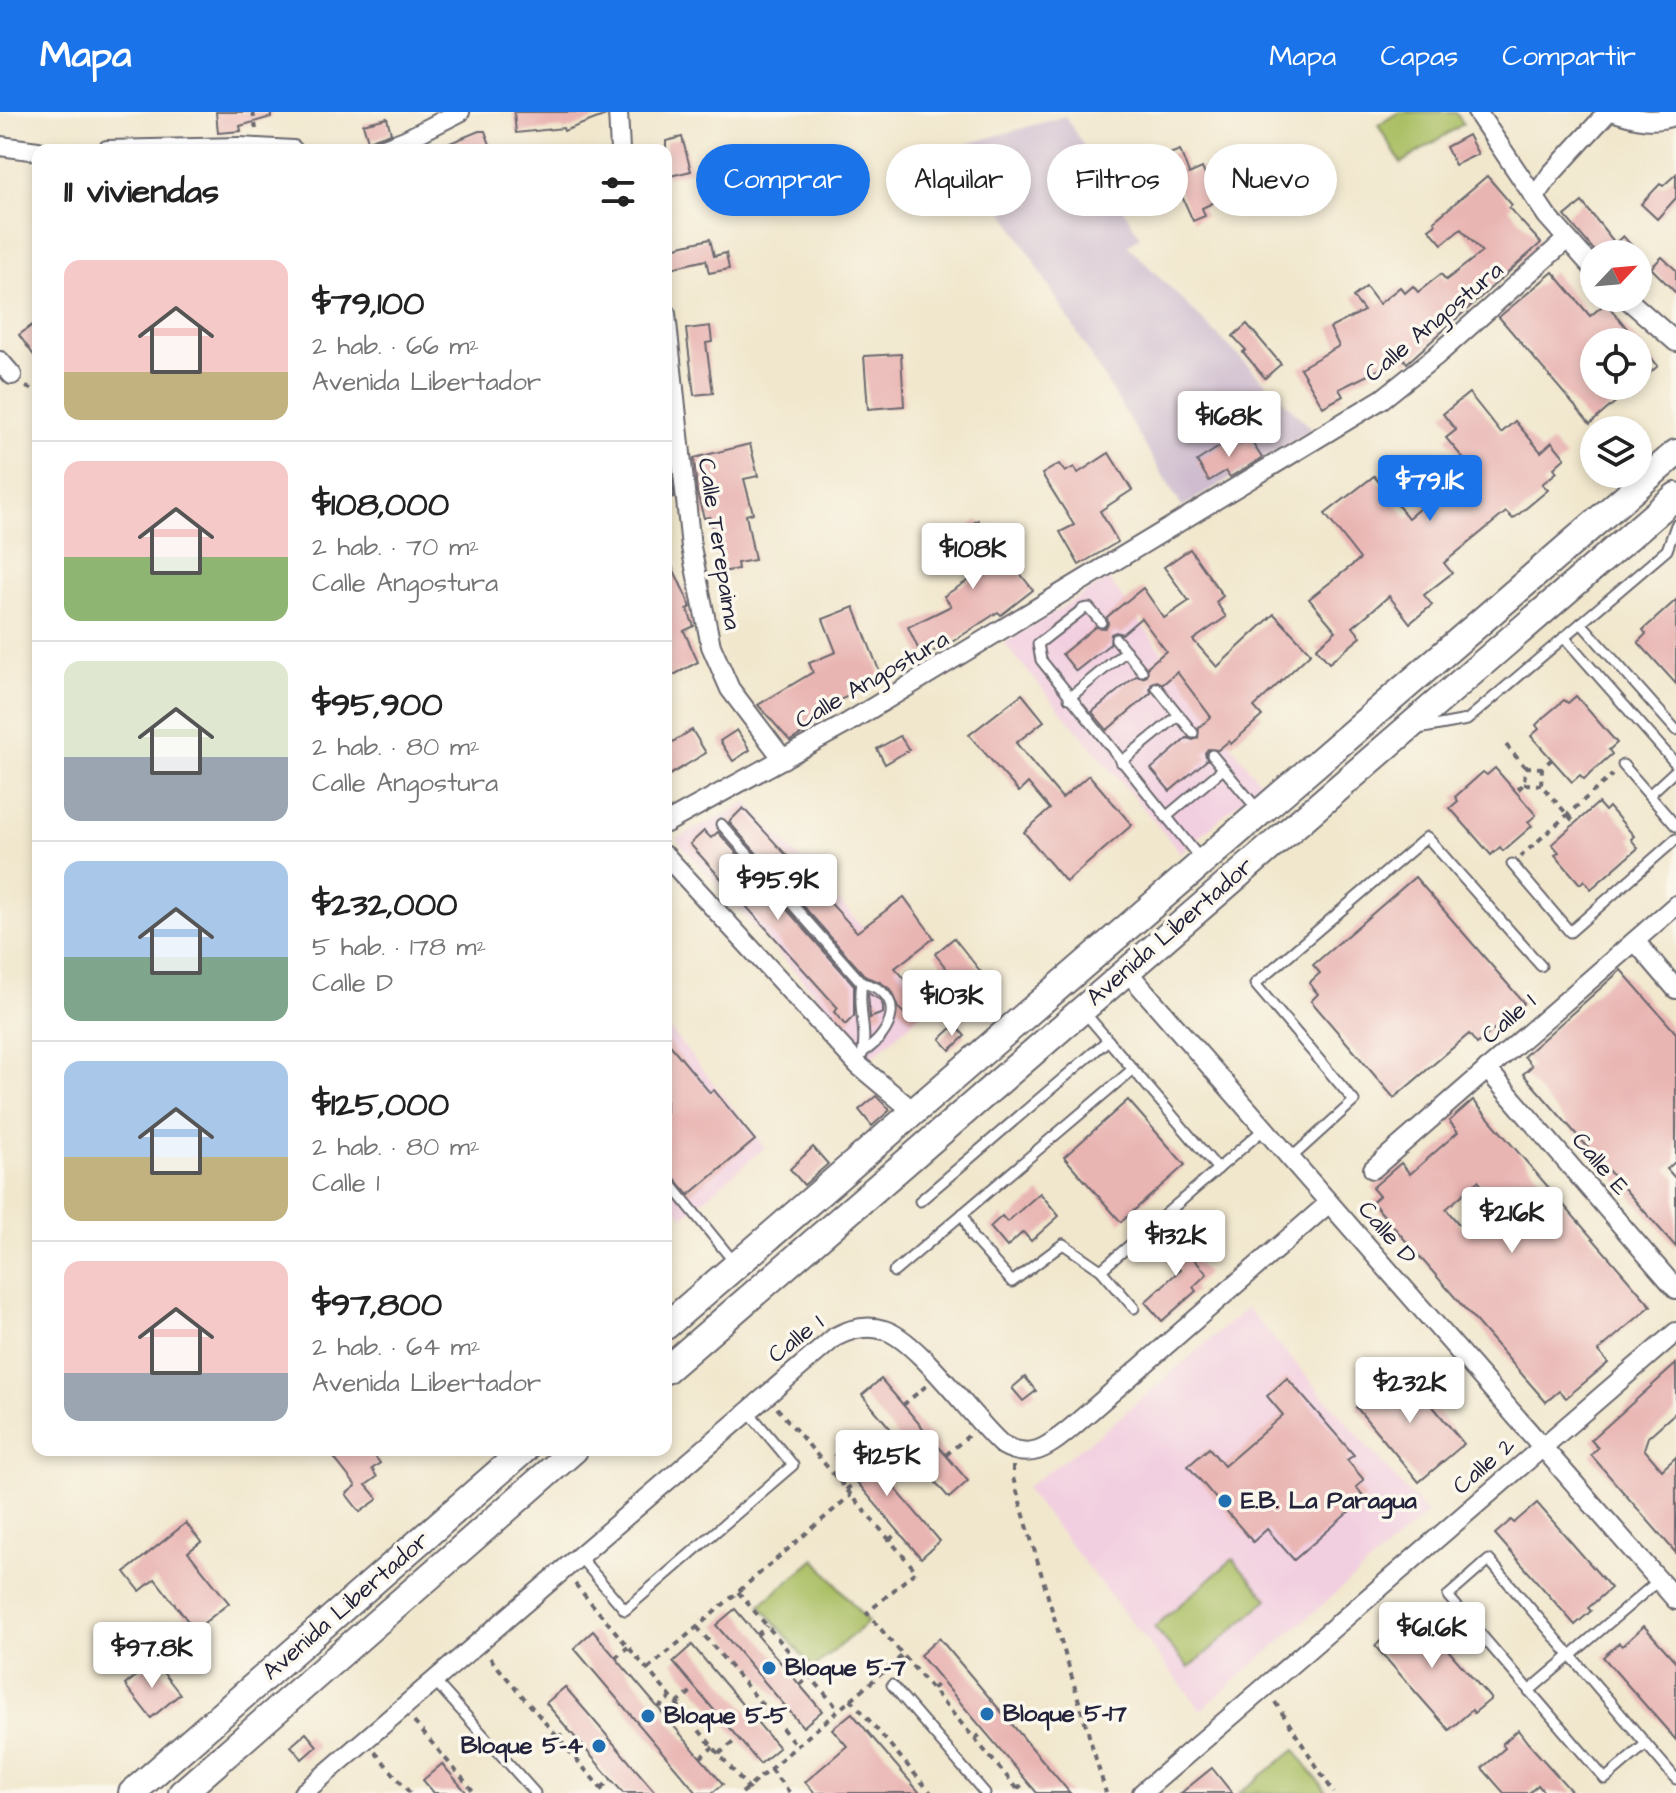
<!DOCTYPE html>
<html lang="es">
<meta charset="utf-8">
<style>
:root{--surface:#fff;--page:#f6f6f6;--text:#222;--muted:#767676;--line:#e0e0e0;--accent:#1a73e8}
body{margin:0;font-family:"Architects Daughter",sans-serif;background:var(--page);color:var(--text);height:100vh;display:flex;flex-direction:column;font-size:30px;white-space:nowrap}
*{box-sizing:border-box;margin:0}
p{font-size:26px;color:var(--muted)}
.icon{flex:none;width:44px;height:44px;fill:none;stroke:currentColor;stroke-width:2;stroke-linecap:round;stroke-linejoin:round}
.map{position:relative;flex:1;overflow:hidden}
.details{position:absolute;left:32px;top:32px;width:640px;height:1312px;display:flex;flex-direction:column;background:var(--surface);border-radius:16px;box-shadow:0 4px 12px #0003}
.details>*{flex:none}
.top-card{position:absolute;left:696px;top:32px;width:760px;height:72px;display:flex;gap:16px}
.needle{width:52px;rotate:64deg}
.fabs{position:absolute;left:1580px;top:128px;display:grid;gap:16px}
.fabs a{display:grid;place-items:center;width:72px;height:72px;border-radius:50%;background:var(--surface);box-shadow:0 4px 12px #0003;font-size:40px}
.price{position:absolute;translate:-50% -68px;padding:0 18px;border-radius:8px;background:#fff;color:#222;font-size:26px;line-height:52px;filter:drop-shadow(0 2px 4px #0008)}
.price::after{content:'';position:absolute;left:50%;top:48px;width:24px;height:18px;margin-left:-12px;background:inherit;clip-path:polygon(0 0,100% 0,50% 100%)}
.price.active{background:var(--accent);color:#fff}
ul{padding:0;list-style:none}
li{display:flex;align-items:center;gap:24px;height:200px;padding:0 32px}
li+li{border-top:2px solid var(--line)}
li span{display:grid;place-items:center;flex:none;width:224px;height:160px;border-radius:16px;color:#555}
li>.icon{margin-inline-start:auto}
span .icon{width:96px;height:96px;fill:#fffc;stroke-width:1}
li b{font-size:34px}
h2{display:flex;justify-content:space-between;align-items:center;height:96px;padding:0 32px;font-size:34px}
.pill{padding:0 28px;border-radius:36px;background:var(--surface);box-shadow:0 4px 12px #0003;font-size:28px;line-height:72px}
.pill.active{background:var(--accent);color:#fff}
header{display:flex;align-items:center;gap:48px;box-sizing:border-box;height:112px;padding:0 40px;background:var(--accent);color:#fff}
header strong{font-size:38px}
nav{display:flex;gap:44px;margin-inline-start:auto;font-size:28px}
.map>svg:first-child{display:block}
.built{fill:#f2cfe0}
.industrial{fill:#cfbdcf}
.pitch{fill:#a9be62;stroke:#66704e;stroke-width:2}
.building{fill:#e9b5b3;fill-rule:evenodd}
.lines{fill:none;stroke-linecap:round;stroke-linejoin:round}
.lane-casing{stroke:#6a676e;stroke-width:13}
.street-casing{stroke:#6a676e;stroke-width:22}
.primary-casing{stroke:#6a676e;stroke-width:30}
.path{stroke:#6a676e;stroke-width:4;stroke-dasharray:6 6;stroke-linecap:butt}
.lane{stroke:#fff;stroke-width:9}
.street{stroke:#fff;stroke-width:18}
.primary{stroke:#fff;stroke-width:26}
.poi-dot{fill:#1f6fb2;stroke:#fbf7ec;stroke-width:3}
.labels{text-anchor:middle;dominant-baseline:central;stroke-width:7;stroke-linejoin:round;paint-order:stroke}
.street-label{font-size:24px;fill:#22223b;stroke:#fbf7ec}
.poi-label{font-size:24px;font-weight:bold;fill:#22223b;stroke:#fbf7ec;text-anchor:start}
</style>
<header>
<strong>Mapa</strong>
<nav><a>Mapa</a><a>Capas</a><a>Compartir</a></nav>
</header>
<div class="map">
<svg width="1676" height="1681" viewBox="0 0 1676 1681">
<rect width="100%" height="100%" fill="#fbf7ec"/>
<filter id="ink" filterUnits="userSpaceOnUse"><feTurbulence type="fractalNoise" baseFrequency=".0125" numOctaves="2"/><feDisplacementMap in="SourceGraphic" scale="16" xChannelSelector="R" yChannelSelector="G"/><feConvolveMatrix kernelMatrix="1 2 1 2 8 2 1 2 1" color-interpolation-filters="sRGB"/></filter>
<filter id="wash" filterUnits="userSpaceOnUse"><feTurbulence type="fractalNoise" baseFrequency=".006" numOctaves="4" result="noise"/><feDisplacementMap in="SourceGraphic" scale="32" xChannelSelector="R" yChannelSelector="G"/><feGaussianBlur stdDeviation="1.8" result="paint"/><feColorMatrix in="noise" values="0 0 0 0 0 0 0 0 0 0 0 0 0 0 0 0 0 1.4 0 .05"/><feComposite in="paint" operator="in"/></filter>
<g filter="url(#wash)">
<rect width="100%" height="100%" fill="#f1e7cd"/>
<g class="built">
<path d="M1108,467L1260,671L1181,741L1004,531Z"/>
<path d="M747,691L934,891L872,945L676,727Z"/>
<path d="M666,913L765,1035L683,1105L666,1083Z"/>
<path d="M1247,1196L1427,1402L1201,1598L1025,1376L1100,1322Z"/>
</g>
<path class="industrial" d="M1065,4L1140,124L1128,134L1312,317L1182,395L964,33Z"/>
<g class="pitch">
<path d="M1399,0H1456L1463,12L1401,51L1378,13Z"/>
<path d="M815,1447L868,1510L813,1556L760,1493Z"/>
<path d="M1233,1447L1268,1487L1189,1556L1154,1515Z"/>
<path d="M1295,1638L1327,1681H1239Z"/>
</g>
<g id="blocks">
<g class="building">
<path d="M216,0H271V5L240,14L241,19L218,21Z"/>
<path d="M514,0H606V3L564,19L563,16L516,21Z"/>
<path d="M387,6L391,21L368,29L363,12Z"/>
<path d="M479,19H485L492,38H433Z"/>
<path d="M1468,23L1478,42L1455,53L1446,35Z"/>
<path d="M682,25L691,59L666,65V29Z"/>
<path d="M1180,38L1189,62L1202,56L1217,89L1202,96L1205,104L1193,109L1164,44Z"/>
<path d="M1676,62V86L1657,107L1641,92L1660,72L1663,74Z"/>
<path d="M1487,64L1512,93L1509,96L1541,131L1407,251L1403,246L1339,277L1343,284L1323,295L1300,256L1339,234L1330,216L1364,199L1353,185L1366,175L1379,192L1400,175L1405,181L1413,174L1418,180L1441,162L1446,168L1482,140L1461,117L1442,132L1429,117L1436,112L1434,109Z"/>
<path d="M1582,90L1615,131L1623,124L1639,142H1597L1565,104Z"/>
<path d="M710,127L714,144L726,141L729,157L709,161L706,148L671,156L667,137Z"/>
<path d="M1662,145L1676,158V181L1651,156Z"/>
<path d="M1553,160L1590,204L1606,191L1658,254L1638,271V230H1594V274H1634L1590,312L1499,205Z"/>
<path d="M38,209V249L19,223Z"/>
<path d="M1247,212L1281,252L1265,266L1243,240L1246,238L1233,224Z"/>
<path d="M710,214L712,230L706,231L713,281L694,283L686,217Z"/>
<path d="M901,242L904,294L868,297L864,244Z"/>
<path d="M1469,281L1501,321L1515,309L1541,340L1552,330L1565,346L1554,356L1557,360L1542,372L1548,378L1513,407L1506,400L1444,451L1452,461L1424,483L1432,493L1410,511L1389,484L1353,515L1361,525L1329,551L1316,536L1336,519L1309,487L1360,447L1325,402L1374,364L1408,406L1437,382L1430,374L1463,346L1446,326L1456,318L1443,302Z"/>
<path d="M1235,325L1240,332L1249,326L1262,346L1230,365L1226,359L1209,369L1197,349Z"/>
<path d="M750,332L758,364L744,367L753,401L746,403L755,448L737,451L738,457L722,460L710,405L704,406L697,381L694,346Z"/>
<path d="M1109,341L1132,378L1100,399L1118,430L1079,453L1060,420L1074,413L1042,362L1059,352L1065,360L1074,355L1078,361Z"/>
<path d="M670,352L674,385L666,387V353Z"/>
<path d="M978,408L1033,478L1001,503L998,500L952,530L922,545L908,515L951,494L944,484L972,466L946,432Z"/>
<path d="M1190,437L1223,484L1216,490L1226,505L1193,528L1217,555L1274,502L1311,541L1254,595L1262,604L1231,632L1229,629L1218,638L1208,637L1205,641L1207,648L1170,679L1151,657L1187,626L1193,628L1198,626L1199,616L1211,605L1177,560L1163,572L1157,569L1152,571L1150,576L1151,581L1107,618L1092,600L1136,564L1142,566L1147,564L1148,554L1166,539L1141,506L1122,522L1116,520L1111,522L1110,532L1076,559L1062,542L1095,515L1105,516L1108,512L1107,505L1143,476L1164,506L1189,489L1164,455Z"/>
<path d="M666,441L691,495L687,497L694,514L684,519L698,550L666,567Z"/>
<path d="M1676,488V572L1638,530L1646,522L1643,518Z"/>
<path d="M854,495L882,566L848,579L849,584L818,597L825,608L790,629L758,593L813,560L809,551L836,540L823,507Z"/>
<path d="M1022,582L1044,609L1016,631L1040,660L1062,686L1089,663L1132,713L1066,770L1024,720L1050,697L1028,671L1019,680L969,623Z"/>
<path d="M1576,584L1617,631L1609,638L1612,642L1584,667L1580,663L1572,670L1531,624L1539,617L1536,613L1545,604L1564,588L1568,591Z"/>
<path d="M692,618L706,641L666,665V634Z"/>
<path d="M737,618L750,638L733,649L720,629Z"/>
<path d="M900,624L909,638L885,652L877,637Z"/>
<path d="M1495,656L1536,703L1528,710L1532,714L1503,739L1500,735L1491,743L1450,696L1458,689L1455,685L1483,660L1487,663Z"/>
<path d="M1598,691L1605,699L1609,695L1634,724L1631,727L1638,736L1591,777L1584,768L1580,772L1574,765L1555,743L1559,740L1552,732Z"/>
<path d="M743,696L857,820L904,785L934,826L895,856L929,893L912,908L898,896L891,878L880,870L866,865L729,710Z"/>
<path d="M704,719L711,726L718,720L854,873V904L845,913L834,900L838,896L690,732Z"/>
<path d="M1415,765L1524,891L1477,932L1469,922L1394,986L1311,889L1318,882L1309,871L1320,861L1313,853Z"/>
<path d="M954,826L981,860L961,875L935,842Z"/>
<path d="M1621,858L1676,921V1049L1667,1057L1676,1067V1135L1523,962L1532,954L1524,944Z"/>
<path d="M868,881L880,888L883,894V901L870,906Z"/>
<path d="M955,913L965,924L950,938L940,927Z"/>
<path d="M666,928L710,981L714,978L755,1028L689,1083L666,1056Z"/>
<path d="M876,984L890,998L872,1014L859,998Z"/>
<path d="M1128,988L1185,1053L1121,1110L1064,1045Z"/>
<path d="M1473,988L1651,1194L1598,1239L1608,1251L1566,1286L1559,1279L1546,1290L1372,1090L1379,1084L1372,1076L1401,1051L1410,1062L1458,1020L1449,1009ZM1478,1069L1500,1095L1468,1123L1446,1097Z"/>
<path d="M813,1035L828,1052L804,1073L790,1057Z"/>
<path d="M1040,1081L1059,1104L1031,1129L1023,1120L1007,1135L990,1115L1002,1104L1007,1110Z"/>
<path d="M1168,1117L1207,1162L1193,1175L1196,1179L1162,1209L1145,1190L1180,1158L1155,1129Z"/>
<path d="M1676,1252V1300L1648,1325L1644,1337L1662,1358L1676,1345V1441L1591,1343L1598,1336L1591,1328Z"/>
<path d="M1401,1256L1464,1332L1419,1370L1356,1295Z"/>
<path d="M1025,1265L1036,1279L1023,1289L1012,1276Z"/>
<path d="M1287,1266L1354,1343L1347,1348L1364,1368L1356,1375L1365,1386L1294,1448L1267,1417L1253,1430L1188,1354L1209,1336L1224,1354L1283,1303L1267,1284Z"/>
<path d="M881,1267L968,1369L949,1386L862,1283Z"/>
<path d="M853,1327L940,1429L921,1446L834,1343Z"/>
<path d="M328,1338H370L380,1351L372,1357L377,1365L366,1373L378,1387L360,1400L346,1382L356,1374Z"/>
<path d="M1537,1391L1611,1476L1588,1496L1591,1499L1575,1513L1495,1422L1511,1408L1514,1411Z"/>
<path d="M186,1411L201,1430L188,1440L229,1491L195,1518L155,1467L140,1479L125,1460Z"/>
<path d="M1411,1496L1491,1587L1474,1601L1472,1598L1449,1618L1375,1534L1398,1513L1395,1510Z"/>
<path d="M735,1497L822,1599L803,1615L716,1513Z"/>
<path d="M1644,1514L1676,1550V1628L1603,1545L1619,1531L1622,1534Z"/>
<path d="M593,1519L723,1672L712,1681H697L574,1536Z"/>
<path d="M939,1526L1043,1649L1070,1681H1037L920,1543Z"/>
<path d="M692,1533L779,1636L760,1652L673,1550Z"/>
<path d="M154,1549L180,1582L151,1606L125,1573Z"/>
<path d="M565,1575L585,1598L656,1681H623L568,1617L546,1591Z"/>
<path d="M852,1601L871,1624L920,1681H815L805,1670L847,1634L832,1617Z"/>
<path d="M1518,1618L1528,1631L1573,1681H1545L1538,1673L1529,1681H1504L1482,1656L1505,1636L1502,1632Z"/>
<path d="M306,1621L317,1634L302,1647L291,1634Z"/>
<path d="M442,1652L467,1681H434L423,1668Z"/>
<path d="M1212,1656L1232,1681H1181Z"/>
</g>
</g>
</g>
<g filter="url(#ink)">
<use href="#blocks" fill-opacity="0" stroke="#6a676e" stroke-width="2"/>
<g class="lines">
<defs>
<g id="lane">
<path d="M1101,510L1089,496L1083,497L1038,532L1041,548L1202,749"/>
<path d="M1581,511L1676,618"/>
<path d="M1564,525L1676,652"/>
<path d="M1116,527L1142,559"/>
<path d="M1157,576L1193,621"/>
<path d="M1069,586L1126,539"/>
<path d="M1418,617L1467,608L1667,438L1676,413"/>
<path d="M1212,643L1259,699"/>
<path d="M1121,650L1179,603"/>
<path d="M1623,653L1676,714"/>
<path d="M1649,683L1676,658"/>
<path d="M1166,705L1223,657"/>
<path d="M721,712L862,871C907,881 894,921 863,940"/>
<path d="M1512,752L1570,820L1676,727"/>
<path d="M1085,901L1218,1057"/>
<path d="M862,943C868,919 857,895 862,871"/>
<path d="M1290,1047L1354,989L1255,872L1427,725L1541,854"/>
<path d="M666,1066L734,1150"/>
<path d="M920,1089L1108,928"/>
<path d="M963,1101L972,1125L1012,1170L1063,1132L1101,1158L1134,1196"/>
<path d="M1101,1158L1264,1017"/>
<path d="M894,1160L1133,957"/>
<path d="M578,1443L625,1498L793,1353L747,1298"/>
<path d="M433,1567L535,1681"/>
<path d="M892,1573L985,1681"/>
<path d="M1529,1579L1659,1468"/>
<path d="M1646,1632L1605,1667L1448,1484L1489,1448L1676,1667"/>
</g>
<g id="street">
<path d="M618,0L620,38"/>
<path d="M1477,0L1547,104L1594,157"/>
<path d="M1615,0C1636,7 1655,12 1676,3"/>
<path d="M0,34L38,39"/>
<path d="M107,38L240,35L293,38"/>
<path d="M379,38L405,28L460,0"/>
<path d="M1535,85L1551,62L1608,0"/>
<path d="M1626,186L1676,230"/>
<path d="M666,202L691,435L711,534L730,577L783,647"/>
<path d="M0,249L12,263"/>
<path d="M666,711L844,613L1382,287L1436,244L1566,128"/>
<path d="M666,744L858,953L913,999"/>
<path d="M1635,829L1676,877"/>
<path d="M1126,858L1676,1488"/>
<path d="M1487,957L1676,1177"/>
<path d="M1373,1057L1676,793"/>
<path d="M303,1681L835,1225C850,1217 868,1213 884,1218C917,1227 972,1306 1001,1332C1030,1349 1047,1336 1071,1316L1329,1091"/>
<path d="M1142,1681L1676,1220"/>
</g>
<g id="primary">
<path d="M666,1214L1676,341"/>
<path d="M666,1258L1676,384"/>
<path d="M132,1681L524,1338"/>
<path d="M182,1681L574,1338"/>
</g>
</defs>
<use href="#lane" class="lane-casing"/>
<use href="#street" class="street-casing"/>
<use href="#primary" class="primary-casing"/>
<g class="path">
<path d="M253,0L256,17"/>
<path d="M26,275L38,280"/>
<path d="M1506,633L1525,655L1524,672L1516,679"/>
<path d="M1552,647L1542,656L1541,673L1575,711"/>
<path d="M1525,655L1542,656"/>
<path d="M1524,672L1541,673"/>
<path d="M1520,745L1612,663"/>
<path d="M903,1293L926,1274"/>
<path d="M777,1296L916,1459L867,1501L1021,1681"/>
<path d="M946,1343L968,1324"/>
<path d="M1013,1354V1366L1106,1681"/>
<path d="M846,1378L856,1369"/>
<path d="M889,1428L899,1419"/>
<path d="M575,1472L752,1681"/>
<path d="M738,1480L839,1598"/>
<path d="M697,1515L797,1634"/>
<path d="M757,1523L767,1514"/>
<path d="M490,1546L605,1681"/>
<path d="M615,1546L628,1535"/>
<path d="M648,1557L851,1383"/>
<path d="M800,1573L810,1564"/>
<path d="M932,1577L942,1569"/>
<path d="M851,1587L931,1681"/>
<path d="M1275,1590L1334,1681"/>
<path d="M677,1592L695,1576"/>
<path d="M658,1596L671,1585"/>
<path d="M414,1610L475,1681"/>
<path d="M558,1626L568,1617"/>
<path d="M975,1627L984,1619"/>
<path d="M375,1640L410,1681"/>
<path d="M719,1642L738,1626"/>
<path d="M700,1646L713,1635"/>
<path d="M770,1657L790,1681"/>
<path d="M601,1676L611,1668"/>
<path d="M1017,1677L1027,1669"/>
<path d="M742,1681L903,1543"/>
</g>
<use href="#lane" class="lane"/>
<use href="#street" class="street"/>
<use href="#primary" class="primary"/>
</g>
</g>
<g class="poi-dot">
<circle cx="1225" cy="1389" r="8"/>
<circle cx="769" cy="1556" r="8"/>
<circle cx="987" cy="1602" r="8"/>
<circle cx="648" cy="1604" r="8"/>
<circle cx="599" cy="1634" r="8"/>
</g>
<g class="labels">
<g class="street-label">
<text transform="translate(1434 210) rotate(-40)">Calle Angostura</text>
<text transform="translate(719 432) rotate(81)">Calle Terepaima</text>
<text transform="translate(872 568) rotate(-30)">Calle Angostura</text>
<text transform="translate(1170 820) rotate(-41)">Avenida Libertador</text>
<text transform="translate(1509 907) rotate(-41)">Calle 1</text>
<text transform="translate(1600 1052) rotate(50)">Calle E</text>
<text transform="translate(1387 1121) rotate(49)">Calle D</text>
<text transform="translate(796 1227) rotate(-38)">Calle 1</text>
<text transform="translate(1484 1354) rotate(-41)">Calle 2</text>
<text transform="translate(346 1494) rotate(-41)">Avenida Libertador</text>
</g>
<g class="poi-label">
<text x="1241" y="1389">E.B. La Paragua</text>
<text x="785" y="1556">Bloque 5-7</text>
<text x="1003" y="1602">Bloque 5-17</text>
<text x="664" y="1604">Bloque 5-5</text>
<text x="583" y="1634" text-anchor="end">Bloque 5-4</text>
</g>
</g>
</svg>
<div class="fabs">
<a><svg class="needle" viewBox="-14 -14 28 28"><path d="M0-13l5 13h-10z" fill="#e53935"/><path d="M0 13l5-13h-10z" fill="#767676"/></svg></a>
<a><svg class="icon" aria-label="locate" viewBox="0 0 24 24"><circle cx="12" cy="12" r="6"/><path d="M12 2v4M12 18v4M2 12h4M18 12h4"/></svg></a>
<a><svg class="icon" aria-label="layers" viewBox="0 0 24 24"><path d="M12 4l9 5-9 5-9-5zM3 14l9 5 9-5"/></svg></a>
</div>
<b class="price" style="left:1229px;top:347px">$168K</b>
<b class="price active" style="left:1430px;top:411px">$79.1K</b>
<b class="price" style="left:973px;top:479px">$108K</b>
<b class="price" style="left:778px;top:810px">$95.9K</b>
<b class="price" style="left:952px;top:926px">$103K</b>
<b class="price" style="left:1512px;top:1143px">$216K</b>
<b class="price" style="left:1176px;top:1166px">$132K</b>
<b class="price" style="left:1410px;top:1313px">$232K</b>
<b class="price" style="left:887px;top:1386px">$125K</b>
<b class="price" style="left:1432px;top:1558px">$61.6K</b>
<b class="price" style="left:152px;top:1578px">$97.8K</b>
<div class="top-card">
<a class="pill active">Comprar</a>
<a class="pill">Alquilar</a>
<a class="pill">Filtros</a>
<a class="pill">Nuevo</a>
</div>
<section class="details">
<h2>11 viviendas<svg class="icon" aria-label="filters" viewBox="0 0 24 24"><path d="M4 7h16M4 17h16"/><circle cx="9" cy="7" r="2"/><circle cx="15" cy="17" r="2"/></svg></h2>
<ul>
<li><span style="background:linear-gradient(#f6c9c9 70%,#c2b280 0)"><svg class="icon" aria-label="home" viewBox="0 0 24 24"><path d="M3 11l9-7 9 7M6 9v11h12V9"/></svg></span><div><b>$79,100</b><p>2 hab. · 66 m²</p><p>Avenida Libertador</p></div></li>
<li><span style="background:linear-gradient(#f6c9c9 60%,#8fb573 0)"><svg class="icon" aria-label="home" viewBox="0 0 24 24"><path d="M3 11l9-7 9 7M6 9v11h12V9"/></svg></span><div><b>$108,000</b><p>2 hab. · 70 m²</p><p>Calle Angostura</p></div></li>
<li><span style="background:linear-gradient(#dfe7d0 60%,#9aa5b1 0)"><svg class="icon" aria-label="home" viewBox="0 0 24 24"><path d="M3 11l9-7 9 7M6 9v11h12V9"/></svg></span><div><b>$95,900</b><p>2 hab. · 80 m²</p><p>Calle Angostura</p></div></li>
<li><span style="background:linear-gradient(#a9c7e8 60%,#7fa58c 0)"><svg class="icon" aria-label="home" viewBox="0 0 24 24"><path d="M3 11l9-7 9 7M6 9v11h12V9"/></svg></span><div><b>$232,000</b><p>5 hab. · 178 m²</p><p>Calle D</p></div></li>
<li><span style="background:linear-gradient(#a9c7e8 60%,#c2b280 0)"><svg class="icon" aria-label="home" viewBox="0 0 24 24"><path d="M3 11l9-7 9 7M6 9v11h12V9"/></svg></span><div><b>$125,000</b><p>2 hab. · 80 m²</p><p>Calle 1</p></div></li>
<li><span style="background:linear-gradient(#f6c9c9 70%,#9aa5b1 0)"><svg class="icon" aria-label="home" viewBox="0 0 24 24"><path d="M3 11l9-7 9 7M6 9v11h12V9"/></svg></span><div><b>$97,800</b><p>2 hab. · 64 m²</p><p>Avenida Libertador</p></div></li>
</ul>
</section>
</div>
